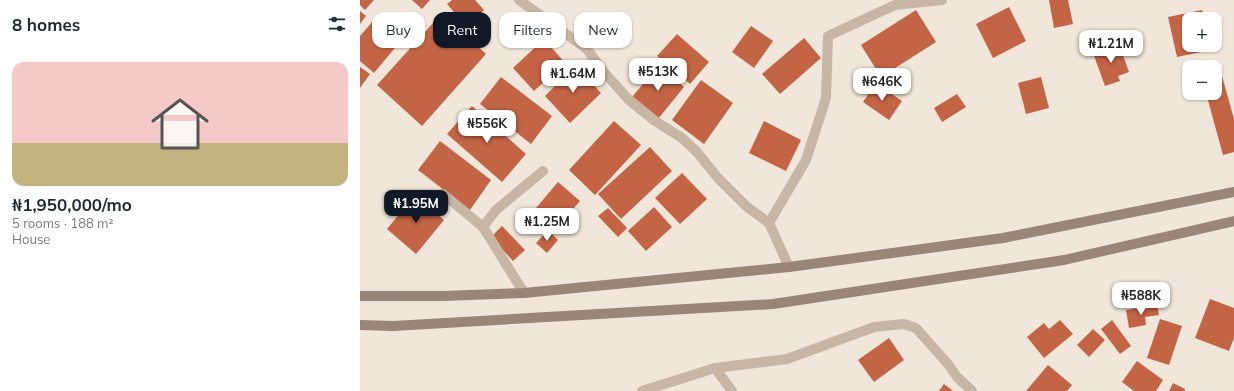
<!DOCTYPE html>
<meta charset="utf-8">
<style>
:root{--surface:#fff;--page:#f6f6f7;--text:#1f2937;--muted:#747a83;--accent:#111827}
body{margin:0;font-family:Mulish,sans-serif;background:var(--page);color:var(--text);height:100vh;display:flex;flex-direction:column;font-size:15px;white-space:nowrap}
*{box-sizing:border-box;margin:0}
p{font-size:13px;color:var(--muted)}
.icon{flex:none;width:22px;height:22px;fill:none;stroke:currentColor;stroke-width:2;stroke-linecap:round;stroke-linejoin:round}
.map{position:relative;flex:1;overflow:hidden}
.sheet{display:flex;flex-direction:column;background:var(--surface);width:360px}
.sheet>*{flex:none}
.banner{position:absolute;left:12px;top:12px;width:380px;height:36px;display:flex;gap:8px}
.tools{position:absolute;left:822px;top:12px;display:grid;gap:8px}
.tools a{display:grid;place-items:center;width:40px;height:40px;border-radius:8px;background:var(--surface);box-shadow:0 1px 3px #0004;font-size:20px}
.price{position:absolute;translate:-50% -34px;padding:0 9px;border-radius:8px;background:#fff;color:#222;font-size:13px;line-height:26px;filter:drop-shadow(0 1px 2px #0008)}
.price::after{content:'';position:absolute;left:50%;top:24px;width:12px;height:9px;margin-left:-6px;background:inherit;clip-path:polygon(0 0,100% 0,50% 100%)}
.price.active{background:var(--accent);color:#fff}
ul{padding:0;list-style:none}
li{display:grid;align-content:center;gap:8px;height:212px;padding:0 12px}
li span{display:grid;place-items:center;height:124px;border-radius:12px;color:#555}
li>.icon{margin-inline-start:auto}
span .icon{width:72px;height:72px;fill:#fffc;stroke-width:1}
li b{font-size:17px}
h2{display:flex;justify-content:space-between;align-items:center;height:48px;padding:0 12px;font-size:17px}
.pill{padding:0 14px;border-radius:12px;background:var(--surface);box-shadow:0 1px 3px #0004;font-size:14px;line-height:36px}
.pill.active{background:var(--accent);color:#fff}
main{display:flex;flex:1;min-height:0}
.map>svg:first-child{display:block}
.building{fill:#c36444}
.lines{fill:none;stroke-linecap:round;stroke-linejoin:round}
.street{stroke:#c8b6a5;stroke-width:10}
.secondary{stroke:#9b8577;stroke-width:10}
</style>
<main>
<section class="sheet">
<h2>8 homes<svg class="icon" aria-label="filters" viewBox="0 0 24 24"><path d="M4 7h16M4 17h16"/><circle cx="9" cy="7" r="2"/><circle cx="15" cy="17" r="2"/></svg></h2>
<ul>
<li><span style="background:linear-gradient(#f6c9c9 65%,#c2b280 0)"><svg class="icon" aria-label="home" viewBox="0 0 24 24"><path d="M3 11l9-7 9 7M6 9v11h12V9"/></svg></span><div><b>₦1,950,000/mo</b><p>5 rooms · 188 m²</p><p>House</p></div></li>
</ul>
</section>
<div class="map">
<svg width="874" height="391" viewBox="0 0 874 391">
<rect width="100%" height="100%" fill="#f0e6d9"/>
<g class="building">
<path d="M0,0H14L5,10L0,5Z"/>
<path d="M52,0H70L62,9Z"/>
<path d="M92,0H115L124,10L106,26L87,4Z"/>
<path d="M689,0H708L713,24L694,28Z"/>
<path d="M649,7L666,41L633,58L616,24Z"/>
<path d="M556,10L576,42L521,77L501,45Z"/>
<path d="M842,10L845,19H829V45H850L851,50L817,57L808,17Z"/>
<path d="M0,11L6,16L0,24Z"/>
<path d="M82,13L126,54L62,126L17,85Z"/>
<path d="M13,21L39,43L14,73L0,61V36Z"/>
<path d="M391,26L413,41L394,68L372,52Z"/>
<path d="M317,34L349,62L330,84L297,56Z"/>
<path d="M444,38L461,58L420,94L402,74Z"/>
<path d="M184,39L205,63L174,91L153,68Z"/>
<path d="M759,44L769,72L758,76L760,81L745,86L733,53Z"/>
<path d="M299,65L324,87L298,119L272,97Z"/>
<path d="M215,66L241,93L210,123L185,96Z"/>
<path d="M0,67L10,74L0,88Z"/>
<path d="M860,69L874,119V152L863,155L846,93H855V70Z"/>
<path d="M141,77L192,116L171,144L120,104Z"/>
<path d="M681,77L689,108L666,114L658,83Z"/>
<path d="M341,80L373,103L344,144L312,120Z"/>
<path d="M516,83L542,101L529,120L503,102Z"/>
<path d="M597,94L606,107L582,122L574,108Z"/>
<path d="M112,106L166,154L142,182L87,134Z"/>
<path d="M254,121L281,145L235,195L209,170Z"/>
<path d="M404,121L441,140L426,171L389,153Z"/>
<path d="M80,141L131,180L110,210L58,170Z"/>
<path d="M290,147L312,171L261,219L238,194Z"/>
<path d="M322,173L347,199L320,224L295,198Z"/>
<path d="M198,182L220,201L198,227L176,208Z"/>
<path d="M55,195L84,220L56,254L27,229Z"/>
<path d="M294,207L312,227L286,251L268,231Z"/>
<path d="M248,208L267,228L258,237L238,216Z"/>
<path d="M142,226L165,250L153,261L131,237Z"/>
<path d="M188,230L198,240L187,253L176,243Z"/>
<path d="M850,299L874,308V338L869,351L835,338Z"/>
<path d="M797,305L799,315L785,317L786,325L769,328L766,310Z"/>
<path d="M800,319L822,326L809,365L787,358Z"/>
<path d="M700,320L713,334L684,358L667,337L684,323L689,329Z"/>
<path d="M752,320L771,346L760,354L741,329Z"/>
<path d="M733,329L745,340L729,357L717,345Z"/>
<path d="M529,338L544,360L514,382L498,360Z"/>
<path d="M777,361L803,380L796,391H774L762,382Z"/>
<path d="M688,365L712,385L707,391H666Z"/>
<path d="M813,383L825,389V391H809Z"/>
<path d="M584,384L593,391H579Z"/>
</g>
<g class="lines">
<g class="street">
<path d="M159,0L227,49L243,71L268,99L295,121L322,138L337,152L357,177L386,206L409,223L429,267"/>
<path d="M83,194L123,227L164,293"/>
<path d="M409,223L446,160L466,98L468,36L535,5L582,0"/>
<path d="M123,227L136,210L183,171"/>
<path d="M355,368L372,391"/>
<path d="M282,391L355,368L427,359L514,327L544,324L556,328L588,364L597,377L612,391"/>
</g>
<g class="secondary">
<path d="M0,296H83L164,293L429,267L643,238L874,192"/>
<path d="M0,325L33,326L413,304L704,260L874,221"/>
</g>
</g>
</svg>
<div class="tools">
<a>+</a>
<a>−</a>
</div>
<b class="price" style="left:751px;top:64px">₦1.21M</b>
<b class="price" style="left:298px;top:92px">₦513K</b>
<b class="price" style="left:213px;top:94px">₦1.64M</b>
<b class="price" style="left:522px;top:102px">₦646K</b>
<b class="price" style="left:127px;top:144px">₦556K</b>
<b class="price active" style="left:56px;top:224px">₦1.95M</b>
<b class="price" style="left:187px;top:242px">₦1.25M</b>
<b class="price" style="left:781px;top:316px">₦588K</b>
<div class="banner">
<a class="pill">Buy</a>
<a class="pill active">Rent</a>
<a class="pill">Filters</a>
<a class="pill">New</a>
</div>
</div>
</main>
